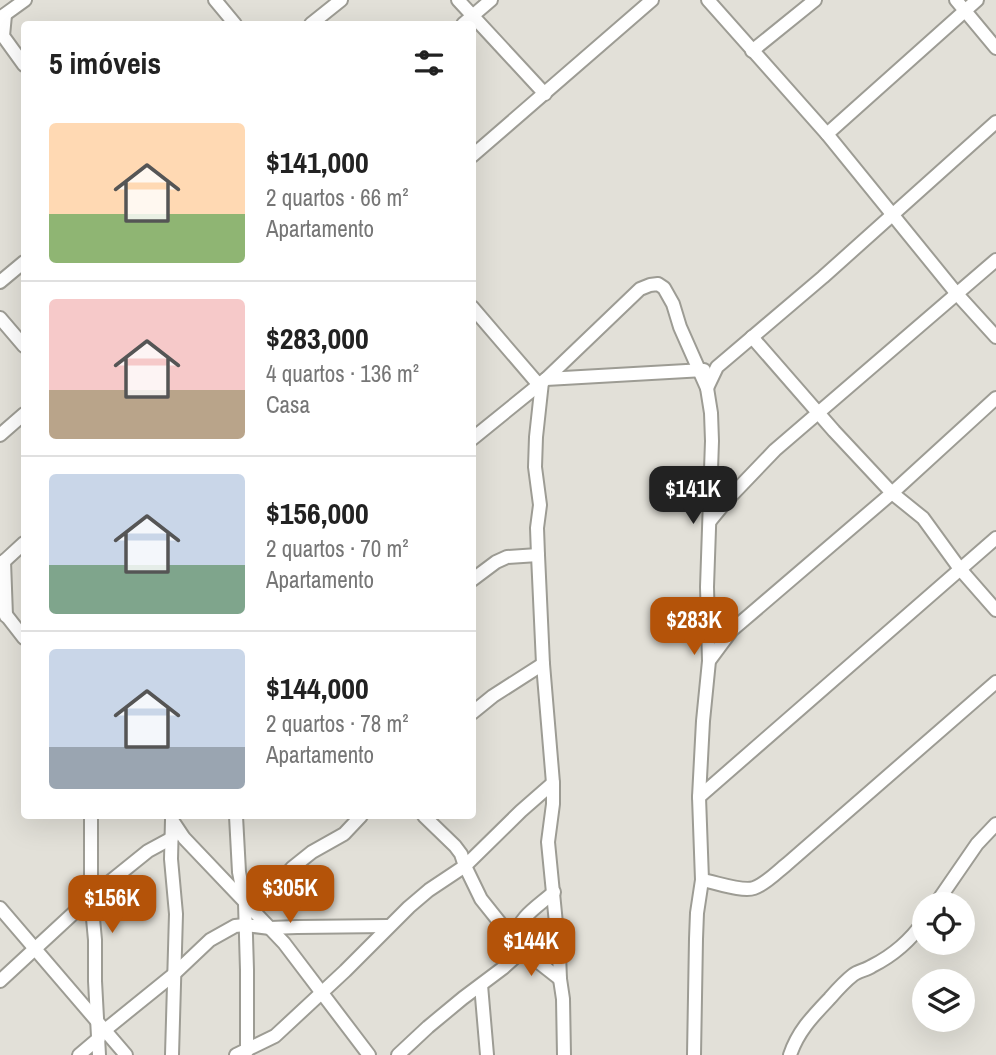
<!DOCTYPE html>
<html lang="pt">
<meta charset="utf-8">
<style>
:root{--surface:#fff;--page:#f6f6f6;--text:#222;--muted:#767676;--line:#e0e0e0;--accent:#b45309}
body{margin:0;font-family:"Archivo Narrow",sans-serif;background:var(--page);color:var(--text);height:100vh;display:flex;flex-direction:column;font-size:26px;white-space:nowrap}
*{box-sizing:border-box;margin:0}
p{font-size:23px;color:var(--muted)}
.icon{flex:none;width:38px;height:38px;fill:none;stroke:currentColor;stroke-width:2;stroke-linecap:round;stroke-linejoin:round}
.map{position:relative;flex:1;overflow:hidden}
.side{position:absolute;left:21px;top:21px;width:455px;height:798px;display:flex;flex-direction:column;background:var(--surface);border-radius:7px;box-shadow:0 7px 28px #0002}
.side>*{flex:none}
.tools{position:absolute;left:912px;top:892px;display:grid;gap:14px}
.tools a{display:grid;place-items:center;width:63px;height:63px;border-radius:50%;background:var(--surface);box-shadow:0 7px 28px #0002;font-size:35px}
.price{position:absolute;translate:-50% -60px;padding:0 16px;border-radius:14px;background:var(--accent);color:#fff;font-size:23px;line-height:46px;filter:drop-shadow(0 2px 4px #0008)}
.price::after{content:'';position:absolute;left:50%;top:42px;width:21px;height:16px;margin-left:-10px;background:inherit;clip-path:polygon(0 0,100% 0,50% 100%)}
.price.selected{background:#222;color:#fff}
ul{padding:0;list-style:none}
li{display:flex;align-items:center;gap:21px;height:175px;padding:0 28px}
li+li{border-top:2px solid var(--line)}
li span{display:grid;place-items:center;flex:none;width:196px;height:140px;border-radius:7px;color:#555}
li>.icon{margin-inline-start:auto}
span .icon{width:84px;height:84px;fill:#fffc;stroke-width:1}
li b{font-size:30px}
h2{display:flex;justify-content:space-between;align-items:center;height:84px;padding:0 28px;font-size:30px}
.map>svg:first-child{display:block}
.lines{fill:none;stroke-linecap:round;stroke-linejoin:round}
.street-casing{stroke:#9d9c94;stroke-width:16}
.street{stroke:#fff;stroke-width:12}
</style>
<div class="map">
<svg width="996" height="1055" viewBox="0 0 996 1055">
<rect width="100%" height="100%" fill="#e2e0d8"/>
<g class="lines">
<defs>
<g id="street">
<path d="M215,0L235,24"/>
<path d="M458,0L545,94"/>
<path d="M708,0L827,134L957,294L996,337"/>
<path d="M956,0L996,48"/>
<path d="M5,15L3,36L24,65"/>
<path d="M0,18L25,0"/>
<path d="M311,24L341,0"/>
<path d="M463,24L491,0"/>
<path d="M752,51L815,0"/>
<path d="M827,134L977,0"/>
<path d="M472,156L652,0"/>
<path d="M0,282L24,262"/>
<path d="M472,307L539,385"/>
<path d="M0,318L24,346"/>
<path d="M752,337L834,431L892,493L923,518L960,569L996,610"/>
<path d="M546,379L640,289L650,285L658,284L664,288L673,304L680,327L707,388L711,413L712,441L707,587L709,661"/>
<path d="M542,382L536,437L535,467L540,505L537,528L538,555L543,664L553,783V804L548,842L559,954L560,979L563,999L564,1055"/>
<path d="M707,388L717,367L823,277L996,122"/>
<path d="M0,435L24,414"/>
<path d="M472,439L546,379L704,370"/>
<path d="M710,521L728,499L775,450L996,260"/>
<path d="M4,561L6,616"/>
<path d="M0,565L24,543"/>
<path d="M472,580L496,562L507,557L538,555"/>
<path d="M3,611L24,638"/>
<path d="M472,713L493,696L543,664"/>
<path d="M699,797L996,538"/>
<path d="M91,816V897L95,940V981L99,1055"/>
<path d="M172,816V820L184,838L284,943L369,1055"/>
<path d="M236,816L239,872L245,903L247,970V1051"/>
<path d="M424,816L455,846L461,854L465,866L481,899L513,939L523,950L560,979"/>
<path d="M702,880C715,882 742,892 754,888C766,884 777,872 787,864L996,682"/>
<path d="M935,905L977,844L996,824"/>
<path d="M0,908L126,1055"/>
<path d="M253,911L292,868L312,852L344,834L361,816"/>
<path d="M513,939C521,915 536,908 554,892"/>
<path d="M0,981L91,897L148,851L172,838"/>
<path d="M481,985L487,1055"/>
<path d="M105,1030L173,975L210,940L235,926L245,925L270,928L297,927L388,926"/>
<path d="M79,1055L99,1038"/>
<path d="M172,1055L176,914L171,859L172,820"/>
<path d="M236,1055L275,1036L345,971L409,907L429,890L465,866L521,811L553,783"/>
<path d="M398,1055L428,1027L463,998L503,968L523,950L556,927"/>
<path d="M694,1055L696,939L697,913L702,880L699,797L703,721L709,661L732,630L892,493L996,398"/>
<path d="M790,1055C798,1031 813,1016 830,998C837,990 844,982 853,975C858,971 866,970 872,966C894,955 910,941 924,921"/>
</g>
</defs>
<use href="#street" class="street-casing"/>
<use href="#street" class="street"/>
</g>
</svg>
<div class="tools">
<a><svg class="icon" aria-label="locate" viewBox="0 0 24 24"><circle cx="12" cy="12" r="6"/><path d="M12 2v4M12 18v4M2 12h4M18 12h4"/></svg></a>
<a><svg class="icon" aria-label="layers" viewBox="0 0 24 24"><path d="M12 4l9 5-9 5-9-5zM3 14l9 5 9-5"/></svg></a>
</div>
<b class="price selected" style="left:693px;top:526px">$141K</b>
<b class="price" style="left:694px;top:657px">$283K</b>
<b class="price" style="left:290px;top:925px">$305K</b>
<b class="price" style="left:112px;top:935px">$156K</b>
<b class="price" style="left:531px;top:978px">$144K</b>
<section class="side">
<h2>5 imóveis<svg class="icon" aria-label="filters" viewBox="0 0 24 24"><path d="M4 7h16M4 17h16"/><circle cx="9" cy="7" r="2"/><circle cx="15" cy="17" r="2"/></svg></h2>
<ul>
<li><span style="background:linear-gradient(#ffd9b3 65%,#8fb573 0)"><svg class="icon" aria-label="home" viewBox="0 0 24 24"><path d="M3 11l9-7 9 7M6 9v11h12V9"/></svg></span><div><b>$141,000</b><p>2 quartos · 66 m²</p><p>Apartamento</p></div></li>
<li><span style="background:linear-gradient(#f6c9c9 65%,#b9a48a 0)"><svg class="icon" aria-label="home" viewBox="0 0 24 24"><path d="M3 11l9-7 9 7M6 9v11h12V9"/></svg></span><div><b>$283,000</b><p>4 quartos · 136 m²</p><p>Casa</p></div></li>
<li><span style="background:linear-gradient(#c9d6e8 65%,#7fa58c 0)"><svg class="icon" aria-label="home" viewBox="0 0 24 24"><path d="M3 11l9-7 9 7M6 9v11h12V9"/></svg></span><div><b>$156,000</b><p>2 quartos · 70 m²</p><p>Apartamento</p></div></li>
<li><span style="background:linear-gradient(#c9d6e8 70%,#9aa5b1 0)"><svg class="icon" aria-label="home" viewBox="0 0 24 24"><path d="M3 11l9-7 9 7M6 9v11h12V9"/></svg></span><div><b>$144,000</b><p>2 quartos · 78 m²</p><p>Apartamento</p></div></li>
</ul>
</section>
</div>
